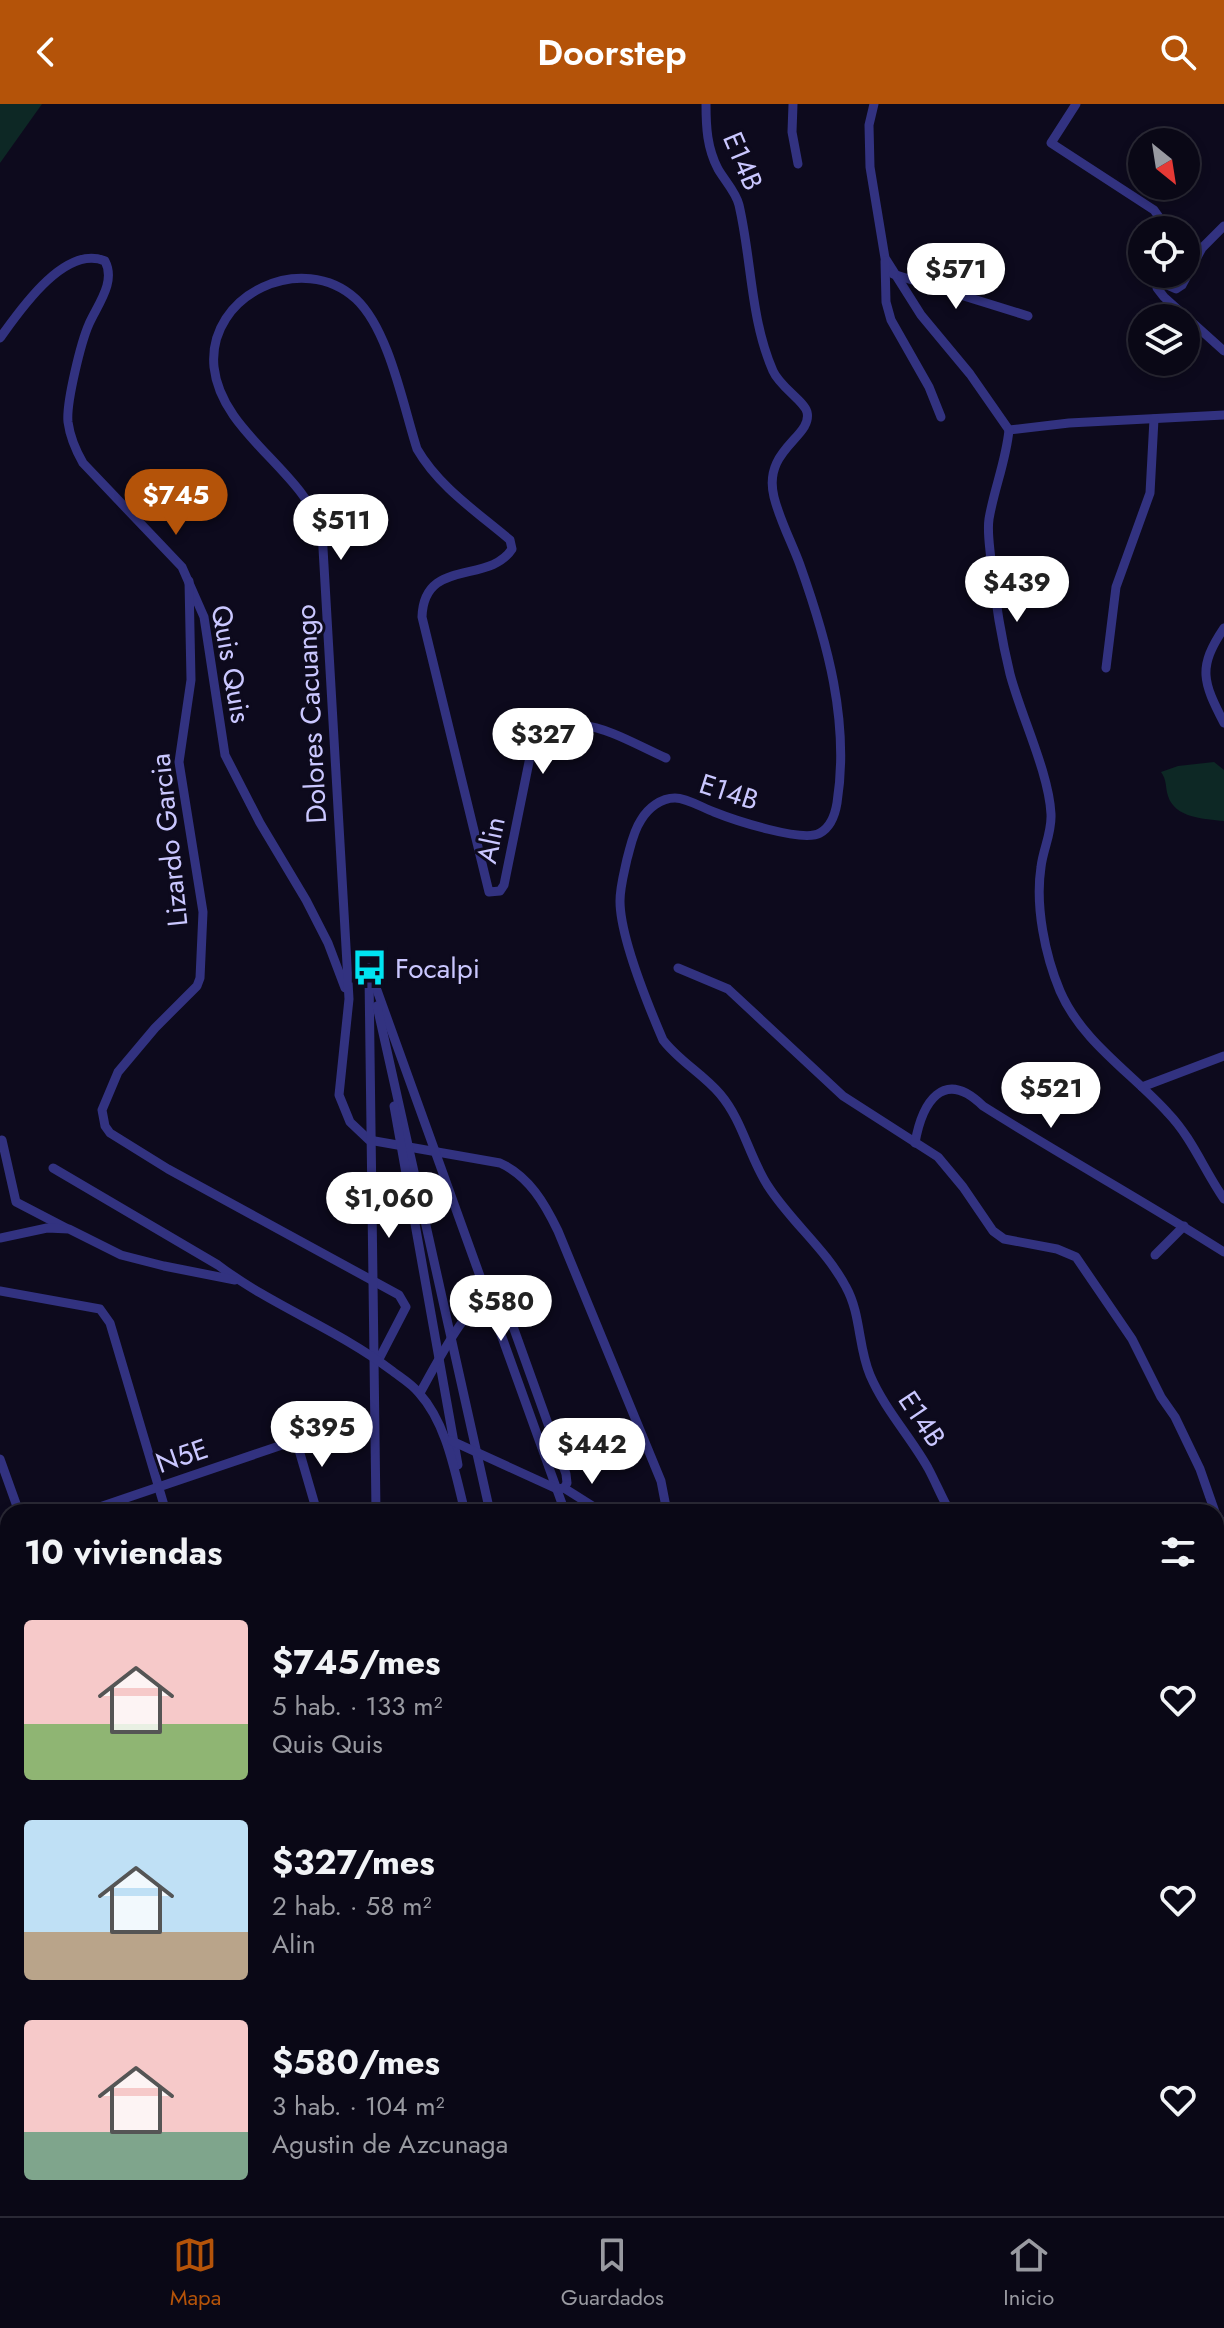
<!DOCTYPE html>
<html lang="es">
<meta charset="utf-8">
<style>
:root{--surface:#0a0816;--page:#181623;--text:#f1f3f6;--muted:#999aa1;--line:#2a2935;--accent:#b45309}
body{margin:0;font-family:Jost,sans-serif;background:var(--page);color:var(--text);height:100vh;display:flex;flex-direction:column;font-size:30px;white-space:nowrap}
*{box-sizing:border-box;margin:0}
p{font-size:26px;color:var(--muted)}
.icon{flex:none;width:44px;height:44px;fill:none;stroke:currentColor;stroke-width:2;stroke-linecap:round;stroke-linejoin:round}
.map{position:relative;flex:1;overflow:hidden}
.drawer{position:absolute;left:0px;top:1400px;width:1224px;height:712px;display:flex;flex-direction:column;background:var(--surface);border-radius:24px 24px 0 0;box-shadow:0 4px 12px #0003,0 0 0 2px var(--line)}
.drawer>*{flex:none}
.needle{width:52px;rotate:150deg}
.buttons{position:absolute;left:1128px;top:24px;display:grid;gap:16px}
.buttons a{display:grid;place-items:center;width:72px;height:72px;border-radius:50%;background:var(--surface);box-shadow:0 4px 12px #0003,0 0 0 2px var(--line);font-size:40px}
.price{position:absolute;translate:-50% -68px;padding:0 18px;border-radius:28px;background:#fff;color:#222;font-size:26px;line-height:52px;filter:drop-shadow(0 2px 4px #0008)}
.price::after{content:'';position:absolute;left:50%;top:48px;width:24px;height:18px;margin-left:-12px;background:inherit;clip-path:polygon(0 0,100% 0,50% 100%)}
.price.selected{background:var(--accent);color:#fff}
ul{padding:0;list-style:none}
li{display:flex;align-items:center;gap:24px;height:200px;padding:0 24px}
li span{display:grid;place-items:center;flex:none;width:224px;height:160px;border-radius:8px;color:#555}
li>.icon{margin-inline-start:auto}
span .icon{width:96px;height:96px;fill:#fffc;stroke-width:1}
li b{font-size:34px}
h2{display:flex;justify-content:space-between;align-items:center;height:96px;padding:0 24px;font-size:34px}
header{display:flex;justify-content:space-between;align-items:center;height:104px;padding:0 24px;background:var(--accent);color:#fff;font-size:36px;font-weight:600}
.tab-bar{display:flex;justify-content:space-around;align-items:center;height:112px;border-top:2px solid var(--line);background:var(--surface);font-size:22px;color:var(--muted)}
.tab-bar a{display:grid;justify-items:center;gap:4px}
.tab-bar .selected{color:var(--accent)}
.map>svg:first-child{display:block}
.green{fill:#0d2825}
.lines{fill:none;stroke-linecap:round;stroke-linejoin:round}
.street{stroke:#323280;stroke-width:9}
.labels{text-anchor:middle;dominant-baseline:central;stroke-width:6;stroke-linejoin:round;paint-order:stroke}
.street-label{font-size:28px;fill:#cac7ff;stroke:#0d0a1d}
.poi-label{font-size:28px;fill:#cac7ff;stroke:#0d0a1d;text-anchor:start}
</style>
<header><svg class="icon" aria-label="back" viewBox="0 0 24 24"><path d="M15 5l-7 7 7 7"/></svg>Doorstep<svg class="icon" aria-label="search" viewBox="0 0 24 24"><circle cx="10" cy="10" r="6"/><path d="M15 15l6 6"/></svg></header>
<div class="map">
<svg width="1224" height="2112" viewBox="0 0 1224 2112">
<rect width="100%" height="100%" fill="#0d0a1d"/>
<g class="green">
<path d="M0,0H42L0,59Z"/>
<path d="M1214,658L1224,666V717C1204,715 1175,714 1168,692C1165,682 1167,676 1161,668L1178,662Z"/>
</g>
<g class="lines">
<g class="street">
<path d="M706,0C706,23 707,44 718,65C725,77 736,88 739,101C752,157 750,214 773,267C780,283 804,297 807,308C813,333 762,345 774,393C780,417 792,439 800,461C827,537 850,618 837,699C835,711 831,723 820,729C803,739 734,716 714,708C703,704 687,694 675,694C661,694 648,704 641,716C633,728 631,741 627,755C624,769 620,783 620,797C620,834 648,901 663,936C679,957 703,970 720,990C743,1017 749,1053 768,1082C791,1118 826,1145 846,1183C861,1210 858,1243 870,1271C885,1306 910,1332 928,1364C936,1379 942,1394 950,1408"/>
<path d="M793,0L792,28L798,60"/>
<path d="M874,0L869,21L870,63L885,154L921,211L970,270L1009,326L1069,319L1224,311"/>
<path d="M1076,0L1051,39L1154,106L1159,113L1157,126"/>
<path d="M885,157L886,198L891,216L929,283L941,313"/>
<path d="M893,170L1028,212"/>
<path d="M1156,170L1157,184L1164,193L1224,247"/>
<path d="M1156,176L1176,185L1182,181L1202,144L1224,122"/>
<path d="M0,234C20,206 65,140 105,157C116,178 98,200 89,220C81,238 66,299 68,318C70,333 75,345 83,359L182,463L204,513L225,651L260,719L306,796L328,839L345,884"/>
<path d="M1009,326C1006,357 994,385 989,415C987,429 990,443 991,457C995,495 1001,533 1010,570C1021,612 1049,669 1051,710C1052,729 1043,745 1041,763C1035,802 1045,851 1060,887C1082,938 1132,969 1168,1009C1192,1034 1204,1066 1224,1095"/>
<path d="M189,477L191,576L179,658L203,808L200,874L197,882L155,924L118,968L102,1006L105,1022L110,1029L168,1065L399,1191L406,1203L378,1257"/>
<path d="M1224,524C1197,564 1203,578 1224,619"/>
<path d="M1106,564L1116,483L1150,389L1154,315"/>
<path d="M666,654C622,635 560,591 530,653L504,781L500,787L489,788L422,513C424,453 489,481 512,445L510,436C477,408 439,383 417,345C403,301 389,226 356,195C303,146 207,190 214,263C221,329 302,365 322,427L349,895L339,991L350,1018L369,1036L500,1059C529,1072 545,1100 558,1127L661,1377L667,1408"/>
<path d="M369,864L565,1408"/>
<path d="M678,864L728,885L843,992L938,1053L963,1083L993,1127L1004,1135L1057,1145L1076,1153L1132,1235L1161,1293L1175,1313L1200,1365L1215,1408"/>
<path d="M369,871L376,1408"/>
<path d="M377,902L490,1408"/>
<path d="M1142,983L1224,952"/>
<path d="M394,1002L458,1361"/>
<path d="M2,1036L16,1098L66,1124"/>
<path d="M915,1039C922,999 943,963 983,1002C1062,1052 1144,1097 1224,1148"/>
<path d="M53,1064L218,1161C272,1202 337,1225 391,1266C400,1273 412,1280 419,1289C447,1320 455,1369 465,1408"/>
<path d="M0,1134L47,1124L69,1125L121,1151L164,1162L235,1176"/>
<path d="M1155,1151L1184,1122"/>
<path d="M0,1187L100,1205L110,1219L166,1408"/>
<path d="M420,1289C430,1271 458,1218 471,1208C484,1197 500,1202 510,1214L566,1370L567,1379L564,1384L557,1385L452,1337"/>
<path d="M0,1355L19,1408"/>
<path d="M564,1384L602,1408"/>
<path d="M85,1408L288,1339L299,1346L317,1408"/>
<path d="M1216,1410L1224,1422"/>
<path d="M0,1608L8,1602"/>
<path d="M1216,1789L1224,1801"/>
<path d="M0,2065L8,2064"/>
<path d="M649,2104L650,2112"/>
<path d="M808,2104L812,2112"/>
<path d="M95,2112L131,2104"/>
<path d="M753,2112L769,2104"/>
</g>
</g>
<defs>
<symbol id="bus-bare" viewBox="-9 -9 18 18"><path d="M-5-6H5V4H4V6H2V4H-2V6H-4V4H-5ZM-3.5-4V0h7V-4ZM-3.5 1.2v1.5H-2V1.2ZM2 1.2v1.5H3.5V1.2Z" fill="#00e4f2" stroke="#0d0a1d" stroke-width="2.5" paint-order="stroke"/></symbol>
</defs>
<g fill-rule="evenodd">
<use href="#bus-bare" x="344" y="838" width="51" height="51"/>
</g>
<g class="labels">
<g class="street-label">
<text transform="translate(743 57) rotate(67)">E14B</text>
<text transform="translate(231 560) rotate(80)">Quis Quis</text>
<text transform="translate(311 610) rotate(-93)">Dolores Cacuango</text>
<text transform="translate(729 688) rotate(18)">E14B</text>
<text transform="translate(169 736) rotate(-96)">Lizardo Garcia</text>
<text transform="translate(491 736) rotate(-78)">Alin</text>
<text transform="translate(922 1315) rotate(56)">E14B</text>
<text transform="translate(182 1352) rotate(-19)">N5E</text>
</g>
<g class="poi-label">
<text x="395" y="864">Focalpi</text>
</g>
</g>
</svg>
<div class="buttons">
<a><svg class="needle" viewBox="-14 -14 28 28"><path d="M0-13l5 13h-10z" fill="#e53935"/><path d="M0 13l5-13h-10z" fill="#999aa1"/></svg></a>
<a><svg class="icon" aria-label="locate" viewBox="0 0 24 24"><circle cx="12" cy="12" r="6"/><path d="M12 2v4M12 18v4M2 12h4M18 12h4"/></svg></a>
<a><svg class="icon" aria-label="layers" viewBox="0 0 24 24"><path d="M12 4l9 5-9 5-9-5zM3 14l9 5 9-5"/></svg></a>
</div>
<b class="price" style="left:956px;top:207px">$571</b>
<b class="price selected" style="left:176px;top:433px">$745</b>
<b class="price" style="left:341px;top:458px">$511</b>
<b class="price" style="left:1017px;top:520px">$439</b>
<b class="price" style="left:543px;top:672px">$327</b>
<b class="price" style="left:1051px;top:1026px">$521</b>
<b class="price" style="left:389px;top:1136px">$1,060</b>
<b class="price" style="left:501px;top:1239px">$580</b>
<b class="price" style="left:322px;top:1365px">$395</b>
<b class="price" style="left:592px;top:1382px">$442</b>
<section class="drawer">
<h2>10 viviendas<svg class="icon" aria-label="filters" viewBox="0 0 24 24"><path d="M4 7h16M4 17h16"/><circle cx="9" cy="7" r="2"/><circle cx="15" cy="17" r="2"/></svg></h2>
<ul>
<li><span style="background:linear-gradient(#f6c9c9 65%,#8fb573 0)"><svg class="icon" aria-label="home" viewBox="0 0 24 24"><path d="M3 11l9-7 9 7M6 9v11h12V9"/></svg></span><div><b>$745/mes</b><p>5 hab. · 133 m²</p><p>Quis Quis</p></div><svg class="icon" aria-label="heart" viewBox="0 0 24 24"><path d="M12 20l-8-8c-3-5 5-10 8-4 3-6 11-1 8 4z"/></svg></li>
<li><span style="background:linear-gradient(#bfe0f5 70%,#b9a48a 0)"><svg class="icon" aria-label="home" viewBox="0 0 24 24"><path d="M3 11l9-7 9 7M6 9v11h12V9"/></svg></span><div><b>$327/mes</b><p>2 hab. · 58 m²</p><p>Alin</p></div><svg class="icon" aria-label="heart" viewBox="0 0 24 24"><path d="M12 20l-8-8c-3-5 5-10 8-4 3-6 11-1 8 4z"/></svg></li>
<li><span style="background:linear-gradient(#f6c9c9 70%,#7fa58c 0)"><svg class="icon" aria-label="home" viewBox="0 0 24 24"><path d="M3 11l9-7 9 7M6 9v11h12V9"/></svg></span><div><b>$580/mes</b><p>3 hab. · 104 m²</p><p>Agustin de Azcunaga</p></div><svg class="icon" aria-label="heart" viewBox="0 0 24 24"><path d="M12 20l-8-8c-3-5 5-10 8-4 3-6 11-1 8 4z"/></svg></li>
</ul>
</section>
</div>
<nav class="tab-bar">
<a class="selected"><svg class="icon" aria-label="map" viewBox="0 0 24 24"><path d="M3 6l6-2 6 2 6-2v14l-6 2-6-2-6 2zM9 4v14M15 6v14"/></svg>Mapa</a>
<a><svg class="icon" aria-label="saved" viewBox="0 0 24 24"><path d="M7 4h10v16l-5-4-5 4z"/></svg>Guardados</a>
<a><svg class="icon" aria-label="home" viewBox="0 0 24 24"><path d="M3 11l9-7 9 7M6 9v11h12V9"/></svg>Inicio</a>
</nav>
